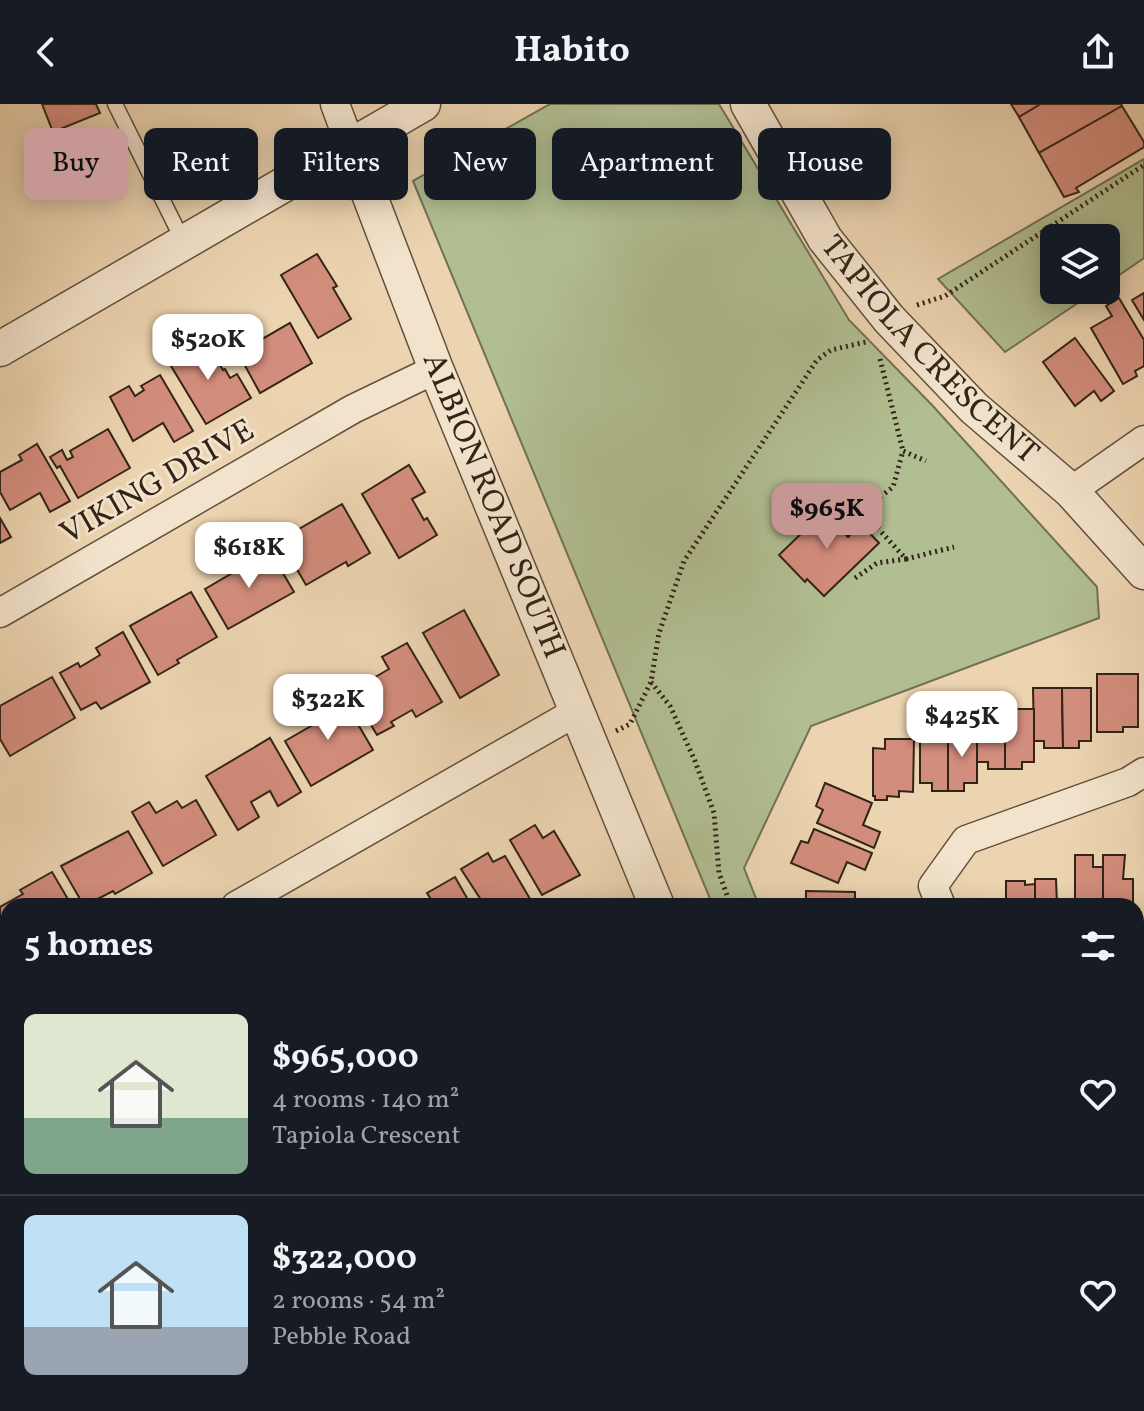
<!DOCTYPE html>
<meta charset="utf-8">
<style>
:root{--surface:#171b24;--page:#242831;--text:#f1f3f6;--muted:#9ea1a6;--line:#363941;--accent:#c59692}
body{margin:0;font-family:Vollkorn,serif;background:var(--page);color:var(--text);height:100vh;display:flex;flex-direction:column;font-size:30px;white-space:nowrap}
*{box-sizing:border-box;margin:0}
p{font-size:26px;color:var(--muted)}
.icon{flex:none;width:44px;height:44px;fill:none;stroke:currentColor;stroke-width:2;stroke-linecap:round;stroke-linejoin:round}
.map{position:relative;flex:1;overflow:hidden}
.drawer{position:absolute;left:0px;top:794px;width:1144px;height:514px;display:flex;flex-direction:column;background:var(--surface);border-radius:24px 24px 0 0;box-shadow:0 4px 20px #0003}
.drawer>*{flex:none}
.guide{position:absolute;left:24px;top:24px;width:1096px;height:72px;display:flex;gap:16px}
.fabs{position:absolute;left:1040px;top:120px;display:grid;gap:16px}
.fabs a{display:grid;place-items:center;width:80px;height:80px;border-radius:12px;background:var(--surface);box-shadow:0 4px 20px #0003;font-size:40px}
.price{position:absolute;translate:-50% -68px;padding:0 18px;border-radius:16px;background:#fff;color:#222;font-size:26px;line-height:52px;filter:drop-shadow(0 2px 4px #0008)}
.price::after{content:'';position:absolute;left:50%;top:48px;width:24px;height:18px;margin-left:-12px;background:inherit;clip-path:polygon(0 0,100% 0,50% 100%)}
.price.selected{background:var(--accent);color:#111}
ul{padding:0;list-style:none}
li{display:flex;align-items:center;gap:24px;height:200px;padding:0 24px}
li+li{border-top:2px solid var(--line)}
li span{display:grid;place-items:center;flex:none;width:224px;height:160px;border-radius:12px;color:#555}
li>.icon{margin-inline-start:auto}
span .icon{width:96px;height:96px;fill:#fffc;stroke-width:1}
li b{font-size:34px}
h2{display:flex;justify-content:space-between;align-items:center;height:96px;padding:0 24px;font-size:34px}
.chip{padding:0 28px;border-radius:12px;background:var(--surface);box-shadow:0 4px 20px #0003;font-size:28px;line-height:72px}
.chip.selected{background:var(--accent);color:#111}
header{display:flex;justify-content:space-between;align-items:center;height:104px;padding:0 24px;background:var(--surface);font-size:36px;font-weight:700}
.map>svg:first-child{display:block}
.green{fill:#b1be91;stroke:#727154;stroke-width:2}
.building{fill:#d38d7c;stroke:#332418;stroke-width:2}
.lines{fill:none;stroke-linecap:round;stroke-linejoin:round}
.service-casing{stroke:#61503e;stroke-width:17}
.minor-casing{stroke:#61503e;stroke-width:31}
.tertiary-casing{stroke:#61503e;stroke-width:37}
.path{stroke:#332418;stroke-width:5;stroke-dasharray:2 4;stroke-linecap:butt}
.service{stroke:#f3e3cc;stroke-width:14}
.minor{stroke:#f3e3cc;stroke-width:28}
.tertiary{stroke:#f3e3cc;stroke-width:34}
.labels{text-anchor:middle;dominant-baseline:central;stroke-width:6;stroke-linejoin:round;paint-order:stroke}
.street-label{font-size:32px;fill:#332418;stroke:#f3e3cc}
</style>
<header><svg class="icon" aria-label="back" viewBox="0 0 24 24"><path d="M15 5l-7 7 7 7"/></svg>Habito<svg class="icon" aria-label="share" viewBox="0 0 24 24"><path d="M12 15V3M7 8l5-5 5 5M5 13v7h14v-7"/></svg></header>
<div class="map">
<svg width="1144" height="1307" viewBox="0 0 1144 1307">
<rect width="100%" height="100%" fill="#ecd4b0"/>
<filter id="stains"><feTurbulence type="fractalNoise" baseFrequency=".0025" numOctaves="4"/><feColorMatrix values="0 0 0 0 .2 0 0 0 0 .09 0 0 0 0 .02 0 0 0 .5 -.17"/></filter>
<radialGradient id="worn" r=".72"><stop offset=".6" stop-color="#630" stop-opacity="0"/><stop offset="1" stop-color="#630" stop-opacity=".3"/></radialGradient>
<g class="green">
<path d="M550,0H719L849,216L932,301L1097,483L1099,514L811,622L744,764L759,802H713L413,77Z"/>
<path d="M1144,55V154L1106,180V134H1054V186H1097L1005,248L938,175Z"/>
<path d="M4,1052L8,1059V1131L0,1136V1054Z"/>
</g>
<g class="building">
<path d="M42,0H96L100,9L53,28Z"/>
<path d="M1011,0H1041L1019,13Z"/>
<path d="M1041,0H1121L1122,2L1039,49L1019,13Z"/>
<path d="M1122,2L1144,38V43L1076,84L1079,88L1064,93L1039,49Z"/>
<path d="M317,150L337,182L333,184L351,215L318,234L281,171Z"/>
<path d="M1144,189V216L1132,196Z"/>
<path d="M1119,194L1144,236V262L1135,267L1137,272L1123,280L1091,224L1112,212L1106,202Z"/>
<path d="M290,219L312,259L260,289L238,249Z"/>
<path d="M1075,234L1114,287L1101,297L1094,287L1075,302L1043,258Z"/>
<path d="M205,236L223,266L225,265L230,274L237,270L251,294L206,320L168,257Z"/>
<path d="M160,271L193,327L174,338L163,319L133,337L110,293L129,282L135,292L144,286L141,282Z"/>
<path d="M108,325L130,364L78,394L60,362L57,364L50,353L62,346L67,356L73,353L70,347Z"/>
<path d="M37,340L70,397L50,408L40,389L10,406L0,388V368L22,356L19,351Z"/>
<path d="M409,361L425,388L412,395L424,416L427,414L437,431L399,454L362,390Z"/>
<path d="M342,400L370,449L348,462L346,458L306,481L280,436Z"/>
<path d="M816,400L848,433L861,420L879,439L824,492L807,475L805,478L779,451L809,422L801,414Z"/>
<path d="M0,414L11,433L0,439Z"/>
<path d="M270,447L294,488L228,525L205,485Z"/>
<path d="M191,488L217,533L177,556L179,559L158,571L130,522Z"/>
<path d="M464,506L499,571L460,594L423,529Z"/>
<path d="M123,528L150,578L101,605L96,598L81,606L60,569L78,559L80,563L100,551L96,544Z"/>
<path d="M407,539L442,598L416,613L412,606L391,618L394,622L377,631L356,596L370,588L365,579L389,565L382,553Z"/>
<path d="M1097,570H1138V623H1123V628H1097Z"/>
<path d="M52,573L75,614L10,652L0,635V602Z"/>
<path d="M1033,584H1062L1063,644H1044V637H1034Z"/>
<path d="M1062,584H1091V637H1079V644H1063Z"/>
<path d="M321,596L328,607L345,598L373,646L311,682L285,637L311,622L302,607Z"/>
<path d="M977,605H1005V665H988V658H977Z"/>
<path d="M1005,605H1034V658H1022V665H1005Z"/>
<path d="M920,626H948V687H932V679H920Z"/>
<path d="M948,626H977V679H964V687H948Z"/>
<path d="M270,634L301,688L278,702L270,687L251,698L259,713L238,726L206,672Z"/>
<path d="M885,635H914L913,688L899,687V693L887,692V696H875V692H873V644L885,645Z"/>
<path d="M825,679L872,699L863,721L880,728L874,744L817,719L823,706L816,702Z"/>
<path d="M196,696L216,731L163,762L132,708L149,698L156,709L177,697L182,704Z"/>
<path d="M535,721L543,734L554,727L580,771L542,791L510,736Z"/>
<path d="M814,725L872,749L865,766L847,758L838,779L791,759L801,737L808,739Z"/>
<path d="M128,727L152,769L115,790L113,787L84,802L61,762Z"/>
<path d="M488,749L493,758L505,752L530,795L519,802H485L461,765Z"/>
<path d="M1075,751H1093V763H1103V802H1075Z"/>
<path d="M1103,751H1125L1123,775H1133V802H1103Z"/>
<path d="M52,768L72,802H8V834L0,820V803L23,790L20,786Z"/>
<path d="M455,773L471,801L430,802L434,800L427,789Z"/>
<path d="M1035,775H1056L1057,800H1065V802H1035Z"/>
<path d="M1006,777H1025V781L1035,780V802H1006Z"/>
<path d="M806,787L855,788V799H878V802H806Z"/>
<path d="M1136,894H1144L1142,963H1136Z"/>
<path d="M1136,1090H1144V1150L1136,1149Z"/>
<path d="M323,1300H363L367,1307H310Z"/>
<path d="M738,1300H794L797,1307H741Z"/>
<path d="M998,1300H1038L1033,1307H999L1002,1303Z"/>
<path d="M1044,1300H1065L1061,1307H1040Z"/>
</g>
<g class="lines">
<defs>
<path id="service" d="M115,0L184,139"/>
<g id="minor">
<path d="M335,0L351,43"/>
<path d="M1071,387L1144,336"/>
<path d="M0,509L353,305L436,265"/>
<path d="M236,802L576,608"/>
<path d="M941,802L933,782L966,736L1128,678L1144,668"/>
<path d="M0,937L8,933"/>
<path d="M1136,1038L1144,1036"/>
<path d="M436,1300L442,1307"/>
<path d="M1135,1300L1138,1307"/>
<path d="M573,1307L585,1300"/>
</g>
<g id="tertiary">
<path id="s1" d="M748,0L825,135L889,215L974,304L1071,387L1144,468"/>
<path id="s2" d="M351,43L436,265L657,802"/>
<path d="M0,245L423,0"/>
<path d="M854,1300L857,1307"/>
</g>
</defs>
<use href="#service" class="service-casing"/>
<use href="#minor" class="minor-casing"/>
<use href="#tertiary" class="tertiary-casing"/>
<g class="path">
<path d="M917,201L945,192L1144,61"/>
<path d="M880,255L903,347"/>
<path d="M906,455L954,443"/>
<path d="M855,474L877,459L906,455L862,407L893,383L903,347L926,357"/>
<path d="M651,578L670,602L695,657L714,709L719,769L731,802"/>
<path d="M616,627L630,620L651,578L659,529L684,457L817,256L831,246L866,238"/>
<path d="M1136,844L1144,840"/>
<path d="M1136,1208L1144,1210"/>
<path d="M917,1300L919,1307"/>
</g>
<use href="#service" class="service"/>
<use href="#minor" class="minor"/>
<use href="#tertiary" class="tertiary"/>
</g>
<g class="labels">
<g class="street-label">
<text stroke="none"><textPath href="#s1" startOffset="308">TAPIOLA CRESCENT</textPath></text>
<text transform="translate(158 379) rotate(-30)">VIKING DRIVE</text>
<text stroke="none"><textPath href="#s2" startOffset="386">ALBION ROAD SOUTH</textPath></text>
</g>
</g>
<rect width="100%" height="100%" filter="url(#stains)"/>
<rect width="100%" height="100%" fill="url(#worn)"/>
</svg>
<div class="fabs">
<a><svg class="icon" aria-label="layers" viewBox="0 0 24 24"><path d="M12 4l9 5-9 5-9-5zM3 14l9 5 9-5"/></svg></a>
</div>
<b class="price" style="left:208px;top:278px">$520K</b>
<b class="price selected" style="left:827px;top:447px">$965K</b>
<b class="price" style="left:249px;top:486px">$618K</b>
<b class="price" style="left:328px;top:638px">$322K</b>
<b class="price" style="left:962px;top:655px">$425K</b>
<div class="guide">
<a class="chip selected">Buy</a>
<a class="chip">Rent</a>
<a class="chip">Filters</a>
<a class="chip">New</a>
<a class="chip">Apartment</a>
<a class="chip">House</a>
</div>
<section class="drawer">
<h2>5 homes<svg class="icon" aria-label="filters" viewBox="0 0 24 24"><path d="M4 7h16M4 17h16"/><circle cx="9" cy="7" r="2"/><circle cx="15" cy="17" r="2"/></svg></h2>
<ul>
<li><span style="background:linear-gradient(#dfe7d0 65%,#7fa58c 0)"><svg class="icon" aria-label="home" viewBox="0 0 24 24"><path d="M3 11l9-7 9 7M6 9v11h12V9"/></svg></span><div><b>$965,000</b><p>4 rooms · 140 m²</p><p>Tapiola Crescent</p></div><svg class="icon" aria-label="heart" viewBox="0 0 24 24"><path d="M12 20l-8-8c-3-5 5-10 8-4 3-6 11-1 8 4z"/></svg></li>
<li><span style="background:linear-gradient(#bfe0f5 70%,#9aa5b1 0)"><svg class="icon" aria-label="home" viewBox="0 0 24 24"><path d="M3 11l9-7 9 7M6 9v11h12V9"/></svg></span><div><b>$322,000</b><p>2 rooms · 54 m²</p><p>Pebble Road</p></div><svg class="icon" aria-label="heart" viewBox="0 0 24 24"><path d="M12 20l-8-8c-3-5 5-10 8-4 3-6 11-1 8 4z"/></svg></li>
</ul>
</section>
</div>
